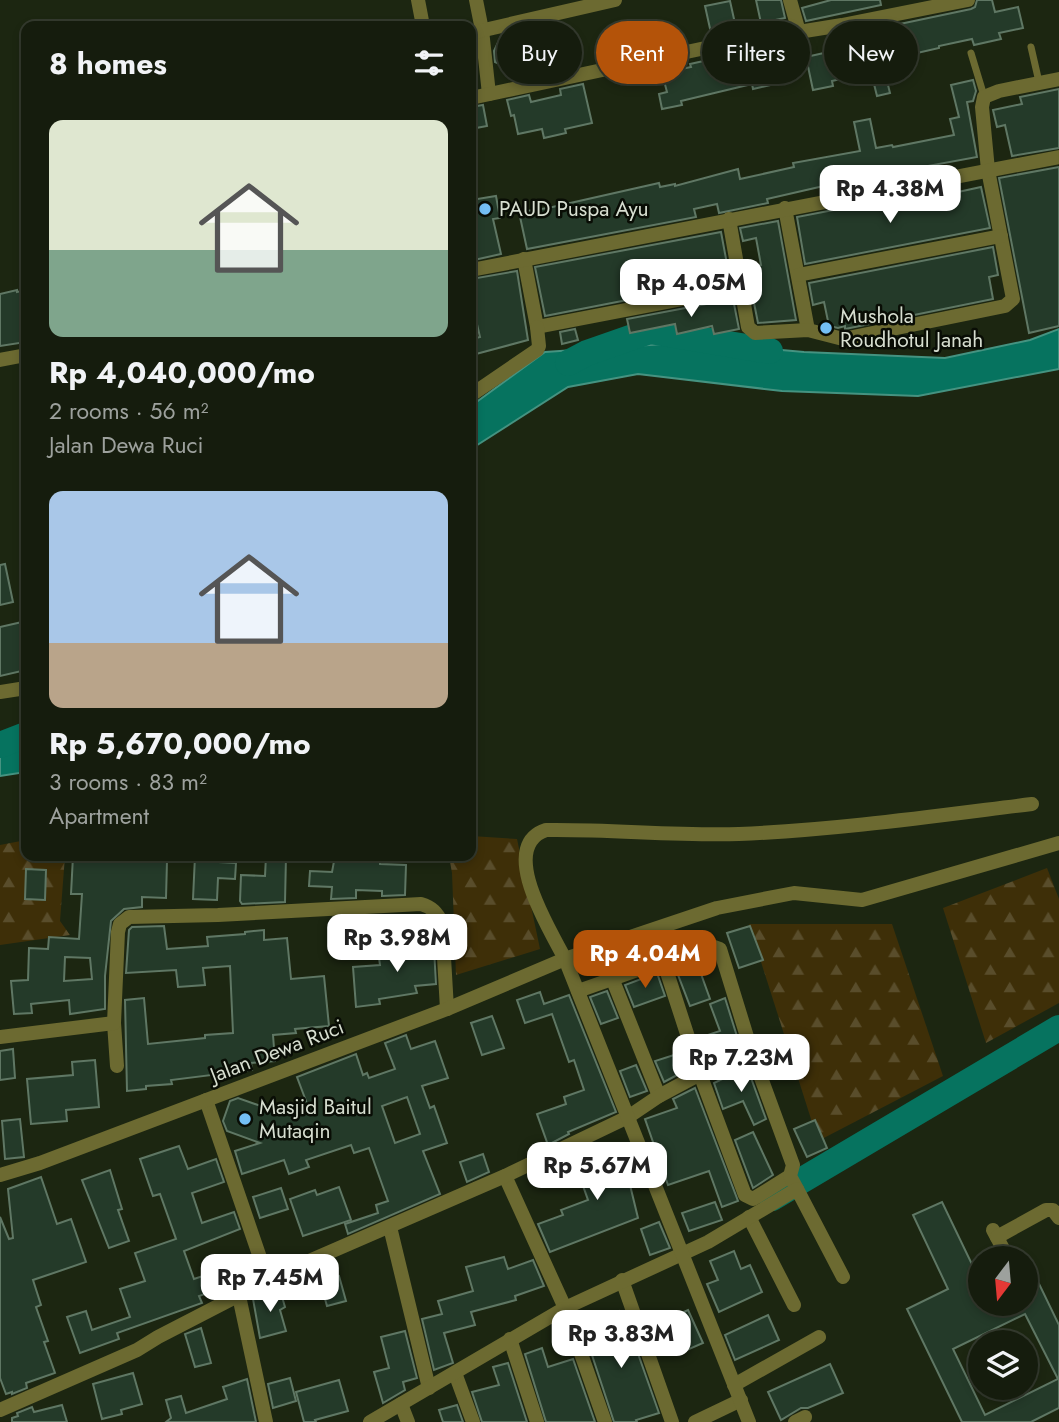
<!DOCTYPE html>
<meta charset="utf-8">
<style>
:root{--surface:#151c0d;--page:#1e2516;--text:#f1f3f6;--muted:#9da19d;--line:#343a2e;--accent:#b45309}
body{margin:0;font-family:Jost,sans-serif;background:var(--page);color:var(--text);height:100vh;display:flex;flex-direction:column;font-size:26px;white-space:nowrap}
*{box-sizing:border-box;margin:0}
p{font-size:23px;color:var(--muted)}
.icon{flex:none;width:38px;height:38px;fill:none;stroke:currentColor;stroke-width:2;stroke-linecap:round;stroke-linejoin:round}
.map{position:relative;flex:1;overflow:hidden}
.side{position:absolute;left:21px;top:21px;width:455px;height:840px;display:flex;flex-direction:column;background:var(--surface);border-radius:14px;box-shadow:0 4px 10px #0003,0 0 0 2px var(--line)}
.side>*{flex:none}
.guide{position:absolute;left:497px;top:21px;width:457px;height:63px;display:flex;gap:14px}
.needle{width:46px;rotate:196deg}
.fabs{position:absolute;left:968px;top:1246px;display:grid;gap:14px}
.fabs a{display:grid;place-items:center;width:70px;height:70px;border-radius:50%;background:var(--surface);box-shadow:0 4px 10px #0003,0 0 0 2px var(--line);font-size:35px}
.price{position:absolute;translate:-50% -60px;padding:0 16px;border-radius:14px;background:#fff;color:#222;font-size:23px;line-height:46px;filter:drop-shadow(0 2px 4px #0008)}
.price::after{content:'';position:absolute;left:50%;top:42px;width:21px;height:16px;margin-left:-10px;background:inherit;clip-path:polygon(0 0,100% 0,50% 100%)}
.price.current{background:var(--accent);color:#fff}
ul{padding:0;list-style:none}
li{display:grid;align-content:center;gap:14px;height:371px;padding:0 28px}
li span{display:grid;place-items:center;height:217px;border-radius:14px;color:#555}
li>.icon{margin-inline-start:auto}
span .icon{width:126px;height:126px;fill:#fffc;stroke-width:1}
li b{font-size:30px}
h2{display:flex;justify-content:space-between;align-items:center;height:84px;padding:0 28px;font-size:30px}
.chip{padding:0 24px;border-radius:32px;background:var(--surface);box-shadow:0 4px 10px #0003,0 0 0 2px var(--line);font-size:24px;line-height:63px}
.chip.current{background:var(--accent);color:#fff}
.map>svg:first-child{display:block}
.forest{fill:url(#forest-firs)}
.water{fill:#06735f;stroke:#459381;stroke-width:2}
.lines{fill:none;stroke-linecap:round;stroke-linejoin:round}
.river{stroke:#06735f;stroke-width:26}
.building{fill:#243a29;stroke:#5f7764;stroke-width:2;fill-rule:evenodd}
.service{stroke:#6c6a31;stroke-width:7}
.minor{stroke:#6c6a31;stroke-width:14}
.poi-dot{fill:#74c0f6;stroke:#090d05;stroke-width:2.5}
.labels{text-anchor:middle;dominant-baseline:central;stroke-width:5;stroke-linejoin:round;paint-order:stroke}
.poi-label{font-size:21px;fill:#d7ded0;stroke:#090d05;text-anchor:start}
.street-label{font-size:21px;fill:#d7ded0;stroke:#090d05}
</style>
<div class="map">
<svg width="1059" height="1422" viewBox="0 0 1059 1422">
<defs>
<pattern id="forest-firs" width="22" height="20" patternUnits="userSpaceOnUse" patternTransform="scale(1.75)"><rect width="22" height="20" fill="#3e2f08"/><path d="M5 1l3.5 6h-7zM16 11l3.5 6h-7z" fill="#594d2b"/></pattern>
</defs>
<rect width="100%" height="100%" fill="#1c2611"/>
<g class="forest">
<path d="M471,836L517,839L540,949L456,975L452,873L449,856H471Z"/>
<path d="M26,840V856H65L60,921L70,935L0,945V845Z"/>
<path d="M1047,868L1059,899V1003L986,1043L943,908Z"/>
<path d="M749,924H892L943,1076L818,1141Z"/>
</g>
<g class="water">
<path d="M1059,329V369L918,396L782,391L638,374L568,387L471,449V406L545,352L694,342L804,352L945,358L1030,340Z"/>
<path d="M26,741V772L0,776V755Z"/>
</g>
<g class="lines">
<g class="river">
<path d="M568,363L587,353L650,331L770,351"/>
<path d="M0,745L26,735"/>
<path d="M772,1198L1059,1028"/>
</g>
</g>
<g class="building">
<path d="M756,0H781L785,18L761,23Z"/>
<path d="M831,0H880L881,5L806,21L802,8Z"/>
<path d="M977,0H992L995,12L1018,7L1023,28L999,33L1001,39L974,45L972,39L939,46V48L904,56L905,60L883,65L890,93L877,96L871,72L832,81L833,86L813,90L806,57L846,48L844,43L878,36L876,29L971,9L975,7Z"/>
<path d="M730,1L736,28L711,33L705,6Z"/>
<path d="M508,34L533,45L521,73L495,62L494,51L501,36Z"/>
<path d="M740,51L742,58L768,53L775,84L753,89L752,84L681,101L682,105L662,109L659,94L667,92L662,73L691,67L690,64L717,58L716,56Z"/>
<path d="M973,80L976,91L973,101L967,102L977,157L841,182L767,199L768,203L719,213L717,204L694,209L696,217L527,249L519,212L548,208L659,183L660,187L675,184V186L738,169L740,179L794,167L793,163L860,151L854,122L870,119L876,148L892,145L893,147L954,135L950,119L959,117L951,85Z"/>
<path d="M583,84L592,123L565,129L566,133L544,138L542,129L518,134L514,115L511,116L507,100L529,95L531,102L561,95L560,89Z"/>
<path d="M1059,89V148L1012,156L1005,125L997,127L993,110L1022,104L1020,97Z"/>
<path d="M483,105L487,126L476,128L471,107Z"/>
<path d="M1059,167V326L1029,333L999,178Z"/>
<path d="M981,187L990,228L805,264L797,217L901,197L902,203L926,199Z"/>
<path d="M496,196L500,218L493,219L501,254L474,260L471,245V200Z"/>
<path d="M778,221L796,320L758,323L747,268L761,265L756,238L743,241L740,228Z"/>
<path d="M721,232L730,280L545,316L535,267Z"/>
<path d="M993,247L998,275L989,277L993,299L845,329V326L838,328L829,326L824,302L813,305L809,283Z"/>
<path d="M517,271L528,340L476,354L472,339L480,337L473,307L471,308V279Z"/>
<path d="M17,290V292L26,290V342L0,346V294Z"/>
<path d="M733,299L739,329L714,334L712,326L677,334L675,324L630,333L627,319Z"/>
<path d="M575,329L578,340L562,344L560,332Z"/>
<path d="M5,564L13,602L0,605V565Z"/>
<path d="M22,622L26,640V670L0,676V627Z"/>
<path d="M73,856L119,859V856H145V860L167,861L166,898L142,897V907L124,909L111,921L105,976V1009L70,1014L69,1000L31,1004L32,1013L14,1014L11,981L28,980L29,948L48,949L49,937L79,939L82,894H71ZM65,957L90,958L92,979L64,981Z"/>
<path d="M195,856L219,857V862L236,863L235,879L218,878L217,900L193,899Z"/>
<path d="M266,856H286L285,902L242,904L240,901L241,875L265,876Z"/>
<path d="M335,856L380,860V864L406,865L405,895L382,896V891L356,890V898L331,899L332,887L309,886L310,871L332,872Z"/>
<path d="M26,869L46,870L45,900L25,899Z"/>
<path d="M164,926L167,949L208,946L207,937L245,934V932L264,930V940L287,938L291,979L324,976L329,1026L295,1029L296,1033L273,1035L275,1061L251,1063L252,1070L171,1080L172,1084L146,1086V1089L127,1091L125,1000L144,998L148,1044L205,1038V1035L233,1033L230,966L203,968L205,985L178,987L176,970L126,973L129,930L132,927Z"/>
<path d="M750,926L763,960L739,968L727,933Z"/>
<path d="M433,931L436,984L415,986L417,993L379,999L380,1004L356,1007L353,967L380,965L379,958L417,952L415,933Z"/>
<path d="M619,952L624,965L599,973L595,961Z"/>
<path d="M696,960L710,999L690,1006L675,967Z"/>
<path d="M657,973L665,996L634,1007L625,985Z"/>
<path d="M607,991L618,1018L601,1024L590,997Z"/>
<path d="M540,992L544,1004L569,995L616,1112L568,1132L569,1134L548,1145L537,1114L566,1104L564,1097L584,1090L574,1060L569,1062L552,1014L525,1023L517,1000Z"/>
<path d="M725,998L740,1046L705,1059L699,1038L720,1031L710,1004Z"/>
<path d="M492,1016L504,1048L482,1055L471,1023Z"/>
<path d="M406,1035L411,1049L435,1041L448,1078L422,1086L430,1108L434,1106L447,1143L423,1151L440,1194L348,1234L345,1224L378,1213L376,1205L388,1201L369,1148L354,1153L351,1145L306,1160L309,1167L289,1174L284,1160L242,1174L235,1151L260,1143L227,1131L223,1121L230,1101L238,1098L275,1111L306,1101L297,1077L356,1054L363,1075L367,1073L369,1078L395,1069L385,1043ZM407,1097L420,1134L395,1143L382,1106Z"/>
<path d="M13,1049L15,1078L0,1080V1051Z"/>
<path d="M674,1055L681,1073L664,1082L655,1061Z"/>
<path d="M95,1060L99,1107L66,1110L67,1121L31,1124L27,1079L73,1075L72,1062Z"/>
<path d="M636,1065L647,1091L630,1097L620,1071Z"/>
<path d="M747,1067L766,1119L754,1125L743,1101L723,1109L714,1083Z"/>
<path d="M695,1088L738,1201L722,1207L709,1171L668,1185L645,1119L677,1108L673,1099Z"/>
<path d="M20,1119L24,1157L5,1159L2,1121Z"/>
<path d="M815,1120L827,1148L807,1157L794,1129Z"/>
<path d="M753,1132L773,1175L753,1188L735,1140Z"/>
<path d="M179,1146L188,1169L216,1159L224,1182L192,1193L202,1223L234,1212L240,1229L184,1251L194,1279L224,1269L230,1285L199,1296L202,1303L117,1333L119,1339L80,1353L67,1317L86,1311L92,1330L130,1317L120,1289L145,1281L135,1253L176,1239L160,1194L153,1196L140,1159Z"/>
<path d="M626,1148L641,1182L630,1185L638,1218L550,1252L538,1224L563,1215L561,1210L588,1200L576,1166Z"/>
<path d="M483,1154L489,1172L467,1182L460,1162Z"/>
<path d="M110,1170L122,1209L118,1210L129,1241L109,1248L82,1180Z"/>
<path d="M41,1177L57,1224L71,1219L86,1262L33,1280L41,1305L36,1307L48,1341L44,1342L55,1373L26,1383L27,1388L12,1394V1392L6,1394L0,1378V1217L9,1239L13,1238L8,1189Z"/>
<path d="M339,1187L351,1220L303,1236L290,1199L315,1190L317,1195Z"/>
<path d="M281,1188L288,1209L260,1218L253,1197Z"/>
<path d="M715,1202L722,1220L689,1231L682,1213Z"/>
<path d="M942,1202L980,1281V1304H1026V1257L1059,1325V1408L1031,1422H962L907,1309L948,1289L913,1215ZM1025,1314L1058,1379L985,1415L953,1349Z"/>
<path d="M659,1222L670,1248L650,1255L641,1229Z"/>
<path d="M734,1251L741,1269L750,1265L762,1292L719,1312L707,1284L718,1280L710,1261Z"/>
<path d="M504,1257L508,1269L533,1260L544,1286L515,1296L516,1300L471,1312L475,1325L444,1333L453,1363L434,1370L422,1319L442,1314L438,1301L473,1291L466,1267Z"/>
<path d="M339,1276L346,1301L327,1306L320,1281Z"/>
<path d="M280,1290L285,1307L280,1310L286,1331L260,1338L253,1299Z"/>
<path d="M688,1310L703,1343L680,1353L665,1320Z"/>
<path d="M619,1311L631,1334L659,1413L636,1420L637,1422H614L590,1349L592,1348L584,1330Z"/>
<path d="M768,1315L779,1340L735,1360L725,1335Z"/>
<path d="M201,1328L211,1363L195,1367L185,1334Z"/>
<path d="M405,1331L417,1378L403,1382L405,1390L383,1403L374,1372L389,1368L381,1337Z"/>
<path d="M542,1348L548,1367L573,1359L595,1422H546L525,1354Z"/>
<path d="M508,1363L527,1422H482L472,1392L499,1385L493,1367Z"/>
<path d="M830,1364L843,1393L808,1408H801L781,1420L768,1392Z"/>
<path d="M133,1373L142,1404L121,1410L122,1414L102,1419L93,1384Z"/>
<path d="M290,1378L296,1401L273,1408L268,1384Z"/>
<path d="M247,1379L256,1422H166L171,1418L166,1400L181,1396L186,1413L227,1399L223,1387Z"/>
<path d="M339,1380L348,1411L315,1420L316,1422H304L296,1392Z"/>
<path d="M62,1405L67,1422H12V1418L18,1416L17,1413L32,1407L34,1412Z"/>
<path d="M457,1405L463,1422H443L439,1410Z"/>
</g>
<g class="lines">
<g class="service">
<path d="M1031,47L1039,82"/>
<path d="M971,53L984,96"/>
</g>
<g class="minor">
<path d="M418,0L423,26"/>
<path d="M476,0L482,30L489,94"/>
<path d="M790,0L799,32"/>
<path d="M471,33L615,0"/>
<path d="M471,98L724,44L842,25L968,0"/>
<path d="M785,208L808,330"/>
<path d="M729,219L748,327L755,333L808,330L843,339L1005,306L1013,299L1012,294L988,170L982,107L984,97L999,91L1059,79"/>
<path d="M524,259L537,327L740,288"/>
<path d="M471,270L1059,157"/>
<path d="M798,275L1001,236"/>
<path d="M0,360L26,355"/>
<path d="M474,393L537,350L539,346L537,327"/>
<path d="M0,692L26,688"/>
<path d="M663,960L700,1074L745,1195L753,1199L790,1176"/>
<path d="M612,978L659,1096"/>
<path d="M578,991L709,945L720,949L752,1053L793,1165L790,1176L797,1189"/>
<path d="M114,1023L117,1066"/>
<path d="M0,1037L114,1023L118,932L120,924L129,917L218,915L421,904C432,907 437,913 442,923L447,1009"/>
<path d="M206,1100L268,1281"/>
<path d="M0,1175L40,1163L447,1009L565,959L717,908L794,893L862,900L1059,843"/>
<path d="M505,1176L565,1308L605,1422"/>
<path d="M749,1217L794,1305"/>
<path d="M390,1227L429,1388"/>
<path d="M993,1230L1008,1258"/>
<path d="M997,1237L1046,1210H1053L1059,1218"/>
<path d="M622,1280L672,1422"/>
<path d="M239,1296L266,1422"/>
<path d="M510,1339L537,1422"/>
<path d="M455,1373L473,1422"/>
<path d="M734,1385L819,1337"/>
<path d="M401,1404L408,1422"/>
<path d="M0,1410L137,1350L158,1337L284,1272L505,1176L628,1117L659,1096L700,1074L752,1053"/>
<path d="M370,1422L565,1308L708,1242L797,1189L843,1277"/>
<path d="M695,1422L741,1400"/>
<path d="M749,1422L565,959C552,933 496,846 546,830C611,829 675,836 739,834C837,830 935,816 1032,804"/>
<path d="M795,1422L805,1417"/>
</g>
</g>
<g class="poi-dot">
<circle cx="485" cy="209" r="7"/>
<circle cx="826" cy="328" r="7"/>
<circle cx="245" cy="1119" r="7"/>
</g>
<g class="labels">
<g class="poi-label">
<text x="499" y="209">PAUD Puspa Ayu</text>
<text x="840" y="316">Mushola<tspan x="840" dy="24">Roudhotul Janah</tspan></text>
<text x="259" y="1107">Masjid Baitul<tspan x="259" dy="24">Mutaqin</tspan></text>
</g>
<g class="street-label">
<text transform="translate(277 1051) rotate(-21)">Jalan Dewa Ruci</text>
</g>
</g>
</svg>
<div class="fabs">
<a><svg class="needle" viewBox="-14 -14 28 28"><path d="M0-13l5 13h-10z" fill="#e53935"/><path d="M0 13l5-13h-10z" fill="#9da19d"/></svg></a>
<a><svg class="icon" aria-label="layers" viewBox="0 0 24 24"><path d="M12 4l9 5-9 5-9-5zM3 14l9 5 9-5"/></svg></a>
</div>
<b class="price" style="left:890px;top:225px">Rp 4.38M</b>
<b class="price" style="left:691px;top:319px">Rp 4.05M</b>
<b class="price" style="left:397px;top:974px">Rp 3.98M</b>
<b class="price current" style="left:645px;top:990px">Rp 4.04M</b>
<b class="price" style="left:741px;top:1094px">Rp 7.23M</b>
<b class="price" style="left:597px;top:1202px">Rp 5.67M</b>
<b class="price" style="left:270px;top:1314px">Rp 7.45M</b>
<b class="price" style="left:621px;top:1370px">Rp 3.83M</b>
<div class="guide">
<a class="chip">Buy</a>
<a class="chip current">Rent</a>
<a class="chip">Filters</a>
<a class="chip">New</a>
</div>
<section class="side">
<h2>8 homes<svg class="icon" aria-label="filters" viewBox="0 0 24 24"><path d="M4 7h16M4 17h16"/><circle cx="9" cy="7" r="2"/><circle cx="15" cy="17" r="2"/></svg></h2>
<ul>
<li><span style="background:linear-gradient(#dfe7d0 60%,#7fa58c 0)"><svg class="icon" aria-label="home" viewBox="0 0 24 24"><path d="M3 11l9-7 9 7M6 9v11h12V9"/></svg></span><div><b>Rp 4,040,000/mo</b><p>2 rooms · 56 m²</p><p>Jalan Dewa Ruci</p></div></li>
<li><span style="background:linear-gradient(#a9c7e8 70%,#b9a48a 0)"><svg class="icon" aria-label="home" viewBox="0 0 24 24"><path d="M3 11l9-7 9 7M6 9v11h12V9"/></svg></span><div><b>Rp 5,670,000/mo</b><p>3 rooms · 83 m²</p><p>Apartment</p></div></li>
</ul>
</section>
</div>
